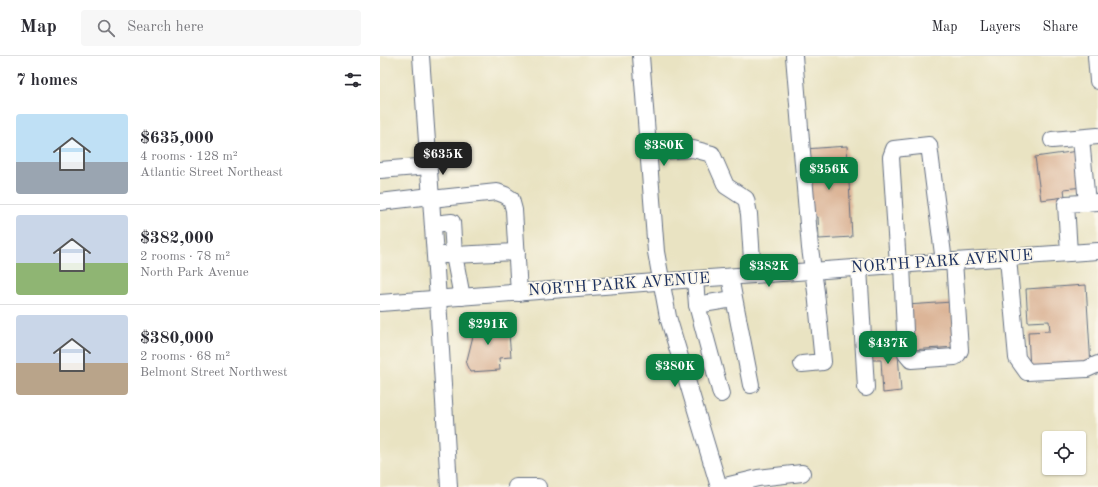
<!DOCTYPE html>
<meta charset="utf-8">
<style>
:root{--surface:#fff;--page:#f7f7f7;--text:#2b2b33;--muted:#7c7c81;--line:#e1e1e2;--accent:#0b8043}
body{margin:0;font-family:"Old Standard TT",serif;background:var(--page);color:var(--text);height:100vh;display:flex;flex-direction:column;font-size:15px;white-space:nowrap}
*{box-sizing:border-box;margin:0}
p{font-size:13px;color:var(--muted)}
.icon{flex:none;width:22px;height:22px;fill:none;stroke:currentColor;stroke-width:2;stroke-linecap:round;stroke-linejoin:round}
.map{position:relative;flex:1;overflow:hidden}
.panel{display:flex;flex-direction:column;background:var(--surface);width:380px}
.panel>*{flex:none}
.fabs{position:absolute;left:662px;top:375px;display:grid;gap:8px}
.fabs a{display:grid;place-items:center;width:44px;height:44px;border-radius:4px;background:var(--surface);box-shadow:0 1px 3px #0004;font-size:20px}
.price{position:absolute;translate:-50% -34px;padding:0 9px;border-radius:8px;background:var(--accent);color:#fff;font-size:13px;line-height:26px;filter:drop-shadow(0 1px 2px #0008)}
.price::after{content:'';position:absolute;left:50%;top:24px;width:12px;height:9px;margin-left:-6px;background:inherit;clip-path:polygon(0 0,100% 0,50% 100%)}
.price.selected{background:#222;color:#fff}
ul{padding:0;list-style:none}
li{display:flex;align-items:center;gap:12px;height:100px;padding:0 16px}
li+li{border-top:1px solid var(--line)}
li span{display:grid;place-items:center;flex:none;width:112px;height:80px;border-radius:4px;color:#555}
li>.icon{margin-inline-start:auto}
span .icon{width:48px;height:48px;fill:#fffc;stroke-width:1}
li b{font-size:17px}
h2{display:flex;justify-content:space-between;align-items:center;height:48px;padding:0 16px;font-size:17px}
header{display:flex;align-items:center;gap:24px;box-sizing:border-box;height:56px;padding:0 20px;background:var(--surface);border-bottom:1px solid var(--line)}
header strong{font-size:19px}
nav{display:flex;gap:22px;margin-inline-start:auto;font-size:14px}
.search{width:280px;height:36px;background:var(--page);display:flex;align-items:center;gap:10px;box-sizing:border-box;padding:0 14px;border-radius:4px;color:var(--muted);font-size:15px}
main{display:flex;flex:1;min-height:0}
.map>svg:first-child{display:block}
.building{fill:#dcb598}
.lines{fill:none;stroke-linecap:round;stroke-linejoin:round}
.minor-casing{stroke:#636e81;stroke-width:18}
.minor{stroke:#fff;stroke-width:16}
.labels{text-anchor:middle;dominant-baseline:central;stroke-width:3.5;stroke-linejoin:round;paint-order:stroke}
.street-label{font-size:16px;fill:#1b2f5e;stroke:#fbf7ec}
</style>
<header>
<strong>Map</strong>
<div class="search"><svg class="icon" aria-label="search" viewBox="0 0 24 24"><circle cx="10" cy="10" r="6"/><path d="M15 15l6 6"/></svg>Search here</div>
<nav><a>Map</a><a>Layers</a><a>Share</a></nav>
</header>
<main>
<section class="panel">
<h2>7 homes<svg class="icon" aria-label="filters" viewBox="0 0 24 24"><path d="M4 7h16M4 17h16"/><circle cx="9" cy="7" r="2"/><circle cx="15" cy="17" r="2"/></svg></h2>
<ul>
<li><span style="background:linear-gradient(#bfe0f5 60%,#9aa5b1 0)"><svg class="icon" aria-label="home" viewBox="0 0 24 24"><path d="M3 11l9-7 9 7M6 9v11h12V9"/></svg></span><div><b>$635,000</b><p>4 rooms · 128 m²</p><p>Atlantic Street Northeast</p></div></li>
<li><span style="background:linear-gradient(#c9d6e8 60%,#8fb573 0)"><svg class="icon" aria-label="home" viewBox="0 0 24 24"><path d="M3 11l9-7 9 7M6 9v11h12V9"/></svg></span><div><b>$382,000</b><p>2 rooms · 78 m²</p><p>North Park Avenue</p></div></li>
<li><span style="background:linear-gradient(#c9d6e8 60%,#b9a48a 0)"><svg class="icon" aria-label="home" viewBox="0 0 24 24"><path d="M3 11l9-7 9 7M6 9v11h12V9"/></svg></span><div><b>$380,000</b><p>2 rooms · 68 m²</p><p>Belmont Street Northwest</p></div></li>
</ul>
</section>
<div class="map">
<svg width="718" height="431" viewBox="0 0 718 431">
<rect width="100%" height="100%" fill="#fbf7ec"/>
<filter id="ink" filterUnits="userSpaceOnUse"><feTurbulence type="fractalNoise" baseFrequency=".025" numOctaves="2"/><feDisplacementMap in="SourceGraphic" scale="8" xChannelSelector="R" yChannelSelector="G"/><feConvolveMatrix kernelMatrix="1 2 1 2 8 2 1 2 1" color-interpolation-filters="sRGB"/></filter>
<filter id="wash" filterUnits="userSpaceOnUse"><feTurbulence type="fractalNoise" baseFrequency=".012" numOctaves="4" result="noise"/><feDisplacementMap in="SourceGraphic" scale="16" xChannelSelector="R" yChannelSelector="G"/><feGaussianBlur stdDeviation="0.9" result="paint"/><feColorMatrix in="noise" values="0 0 0 0 0 0 0 0 0 0 0 0 0 0 0 0 0 1.4 0 .05"/><feComposite in="paint" operator="in"/></filter>
<g filter="url(#wash)">
<rect width="100%" height="100%" fill="#e9e3c2"/>
<g id="blocks">
<g class="building">
<path d="M467,90L472,181L439,183L438,161H429L425,93Z"/>
<path d="M698,95L703,131L684,133L685,141L661,144L655,101Z"/>
<path d="M706,229L711,311L650,314L648,276L670,275L669,265L648,266L646,233Z"/>
<path d="M572,246L575,291L530,294L527,249Z"/>
<path d="M128,267L131,301L119,302L120,314L90,316L86,308L93,280L85,281L84,270Z"/>
<path d="M517,287L521,335L503,337L501,304H490L489,289Z"/>
</g>
</g>
</g>
<g filter="url(#ink)">
<use href="#blocks" fill-opacity="0" stroke="#636e81" stroke-width="1"/>
<g class="lines">
<defs>
<g id="minor">
<path d="M41,0L58,243L69,431"/>
<path d="M261,0L276,196L288,261L339,431"/>
<path d="M414,0L430,192L436,236L443,306L422,308"/>
<path d="M716,0L718,25"/>
<path d="M701,82L707,147"/>
<path d="M672,84L718,80"/>
<path d="M268,96L313,93L332,98L346,130L366,143L369,158L373,219"/>
<path d="M0,114L49,110"/>
<path d="M51,143L117,136L125,139L131,143L134,154L139,237"/>
<path d="M0,146L51,140"/>
<path d="M53,168L72,166L74,199H63"/>
<path d="M689,197L686,148L718,146"/>
<path d="M628,202L637,302L647,316L707,313L718,308"/>
<path d="M518,209L511,101L514,93L549,89L564,206"/>
<path d="M522,209L526,298L531,304L575,301L578,298L580,294L574,205"/>
<path d="M479,212L486,332"/>
<path d="M350,221L371,329"/>
<path d="M315,223L317,249L353,243"/>
<path d="M82,241L74,199L137,196"/>
<path d="M0,247L315,223L718,195"/>
<path d="M317,249L341,338"/>
<path d="M136,431H158"/>
<path d="M341,431L378,422L422,417"/>
</g>
</defs>
<use href="#minor" class="minor-casing"/>
<use href="#minor" class="minor"/>
</g>
</g>
<g class="labels">
<g class="street-label">
<text transform="translate(562 206) rotate(-4)">NORTH PARK AVENUE</text>
<text transform="translate(239 229) rotate(-4)">NORTH PARK AVENUE</text>
</g>
</g>
</svg>
<div class="fabs">
<a><svg class="icon" aria-label="locate" viewBox="0 0 24 24"><circle cx="12" cy="12" r="6"/><path d="M12 2v4M12 18v4M2 12h4M18 12h4"/></svg></a>
</div>
<b class="price" style="left:284px;top:111px">$380K</b>
<b class="price selected" style="left:63px;top:120px">$635K</b>
<b class="price" style="left:449px;top:135px">$356K</b>
<b class="price" style="left:389px;top:232px">$382K</b>
<b class="price" style="left:108px;top:290px">$291K</b>
<b class="price" style="left:508px;top:309px">$437K</b>
<b class="price" style="left:295px;top:332px">$380K</b>
</div>
</main>
